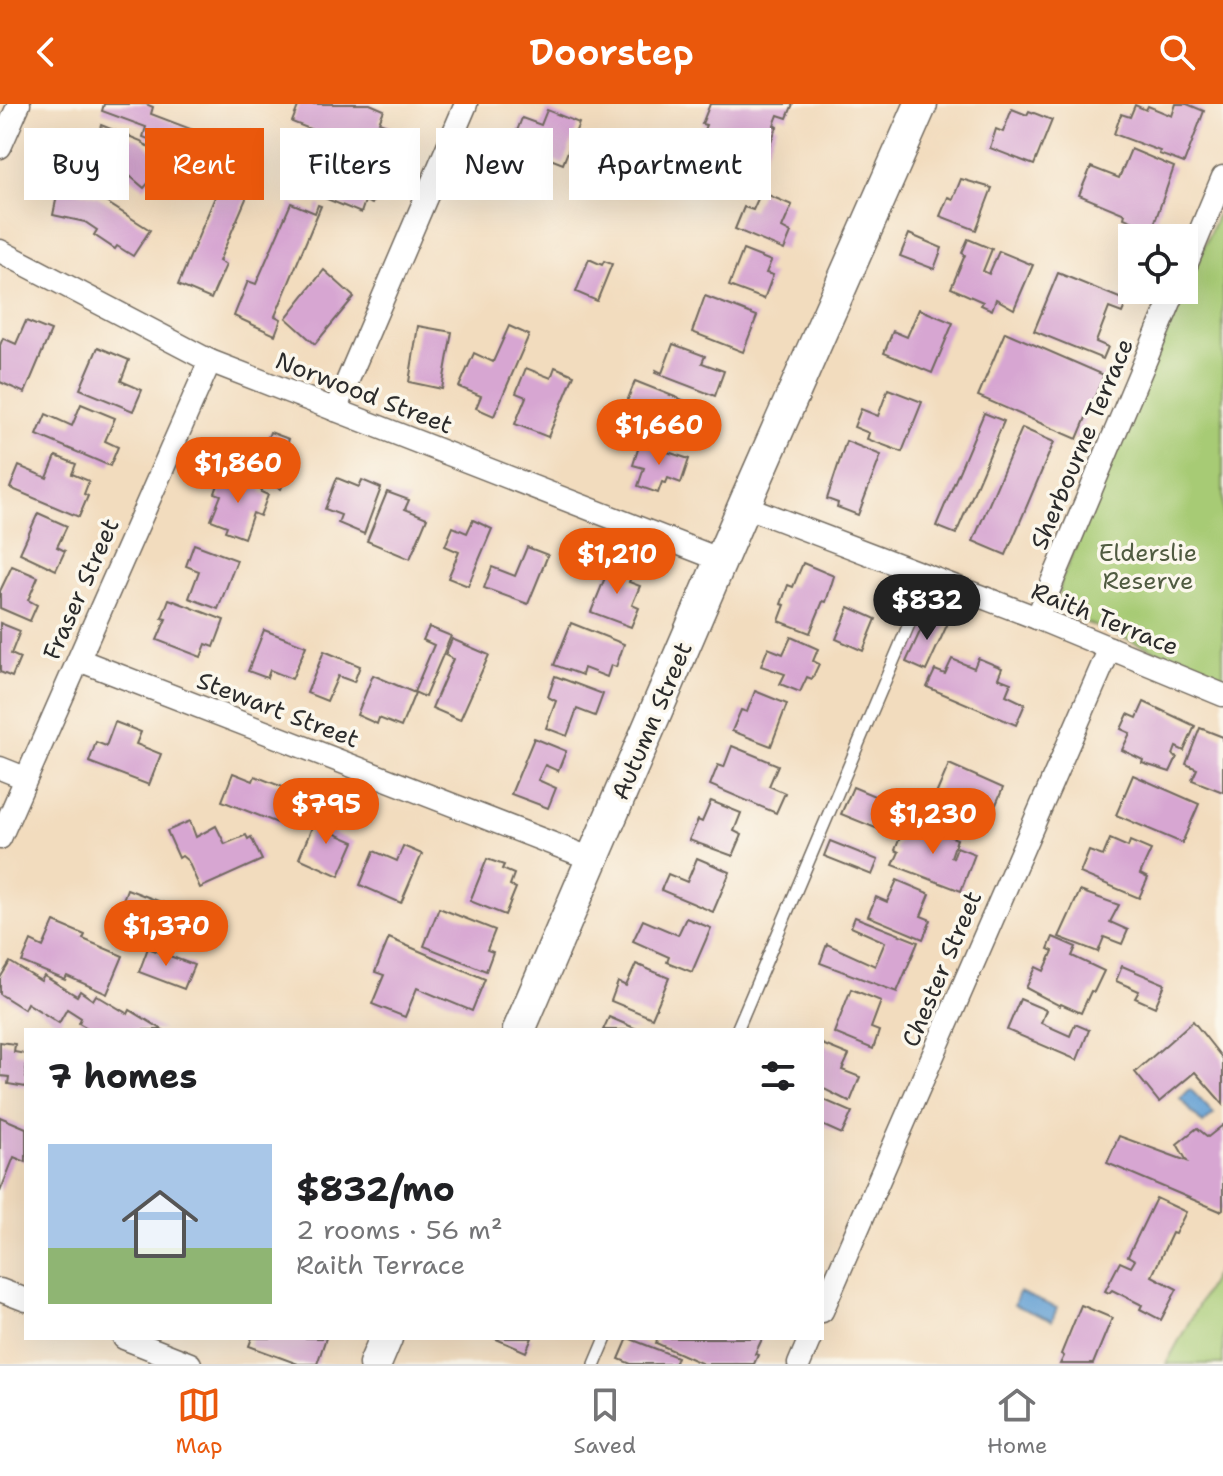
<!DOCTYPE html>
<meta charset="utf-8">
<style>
:root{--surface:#fff;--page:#f2f2f2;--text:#202124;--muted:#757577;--line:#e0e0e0;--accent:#ea580c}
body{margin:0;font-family:"Shantell Sans",sans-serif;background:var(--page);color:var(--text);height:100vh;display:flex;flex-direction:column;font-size:30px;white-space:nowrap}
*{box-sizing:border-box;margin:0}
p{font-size:26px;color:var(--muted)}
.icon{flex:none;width:44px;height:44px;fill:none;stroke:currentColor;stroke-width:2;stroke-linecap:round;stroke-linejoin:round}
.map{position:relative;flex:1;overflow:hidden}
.drawer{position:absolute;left:24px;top:924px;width:800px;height:312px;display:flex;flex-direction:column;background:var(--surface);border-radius:0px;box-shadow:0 8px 32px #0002}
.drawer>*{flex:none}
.banner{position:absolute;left:24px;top:24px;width:800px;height:72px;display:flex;gap:16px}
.buttons{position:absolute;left:1118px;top:120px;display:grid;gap:16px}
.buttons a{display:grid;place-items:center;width:80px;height:80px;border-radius:0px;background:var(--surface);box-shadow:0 8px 32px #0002;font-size:40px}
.price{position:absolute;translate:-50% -68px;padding:0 18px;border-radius:28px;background:var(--accent);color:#fff;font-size:26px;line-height:52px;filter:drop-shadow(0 2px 4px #0008)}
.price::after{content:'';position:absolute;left:50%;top:48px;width:24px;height:18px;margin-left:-12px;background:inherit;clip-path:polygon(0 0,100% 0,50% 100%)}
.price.current{background:#222;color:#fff}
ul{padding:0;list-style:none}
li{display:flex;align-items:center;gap:24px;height:200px;padding:0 24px}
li+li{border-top:2px solid var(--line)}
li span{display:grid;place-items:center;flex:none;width:224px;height:160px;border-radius:0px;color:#555}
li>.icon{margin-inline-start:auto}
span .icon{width:96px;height:96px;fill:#fffc;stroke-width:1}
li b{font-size:34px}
h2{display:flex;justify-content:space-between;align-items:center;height:96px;padding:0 24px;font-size:34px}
.tag{padding:0 28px;border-radius:0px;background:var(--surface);box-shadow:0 8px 32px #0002;font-size:28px;line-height:72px}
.tag.current{background:var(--accent);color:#fff}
header{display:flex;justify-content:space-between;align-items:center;height:104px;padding:0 24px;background:var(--accent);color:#fff;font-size:36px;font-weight:600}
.menu{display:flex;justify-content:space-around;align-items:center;height:112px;border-top:2px solid var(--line);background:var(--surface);font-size:22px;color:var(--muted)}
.menu a{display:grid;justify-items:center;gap:4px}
.menu .current{color:var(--accent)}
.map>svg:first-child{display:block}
.green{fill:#a7cb75;stroke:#697b50;stroke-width:2}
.water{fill:#629fd3;stroke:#46657f;stroke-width:2}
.building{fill:#d7a6d2}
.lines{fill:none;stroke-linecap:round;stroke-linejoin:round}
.lane-casing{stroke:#71695e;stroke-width:14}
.street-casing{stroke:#71695e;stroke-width:25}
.secondary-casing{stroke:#71695e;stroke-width:35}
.lane{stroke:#fff;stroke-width:11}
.street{stroke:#fff;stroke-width:22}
.secondary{stroke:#fff;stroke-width:32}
.labels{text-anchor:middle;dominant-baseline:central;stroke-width:7;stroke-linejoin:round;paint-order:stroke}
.street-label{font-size:24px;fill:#2b2b2b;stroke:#fbf7ec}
.park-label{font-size:24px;fill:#505b41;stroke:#fbf7ec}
</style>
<header><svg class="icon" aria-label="back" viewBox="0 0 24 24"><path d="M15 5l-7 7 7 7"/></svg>Doorstep<svg class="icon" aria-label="search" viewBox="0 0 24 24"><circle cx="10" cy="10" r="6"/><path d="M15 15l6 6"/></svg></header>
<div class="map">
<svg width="1223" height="1260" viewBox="0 0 1223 1260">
<rect width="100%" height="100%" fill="#fbf7ec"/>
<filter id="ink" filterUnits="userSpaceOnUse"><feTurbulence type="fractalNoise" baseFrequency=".0125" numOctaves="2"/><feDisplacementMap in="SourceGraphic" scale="16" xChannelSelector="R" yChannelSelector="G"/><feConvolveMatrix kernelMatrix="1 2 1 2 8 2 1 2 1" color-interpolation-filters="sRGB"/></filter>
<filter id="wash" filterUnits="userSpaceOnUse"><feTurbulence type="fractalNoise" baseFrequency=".006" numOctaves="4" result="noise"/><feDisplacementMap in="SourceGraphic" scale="32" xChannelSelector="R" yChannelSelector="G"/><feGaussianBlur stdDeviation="1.8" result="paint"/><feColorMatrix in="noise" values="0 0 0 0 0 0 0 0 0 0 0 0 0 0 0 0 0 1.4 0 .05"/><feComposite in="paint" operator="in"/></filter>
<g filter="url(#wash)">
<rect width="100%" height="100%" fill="#f2dcbe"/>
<g class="green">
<path d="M1223,98V574L1074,514C1058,506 1058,494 1061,477Z"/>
<path d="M1223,1156V1260H1166Z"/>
</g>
<g class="water">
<path d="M1190,985L1214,1010L1203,1020L1180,995Z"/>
<path d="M1019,1188L1057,1204L1052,1217L1014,1201Z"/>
</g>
<g id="blocks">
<g class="building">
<path d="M104,0H146L153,3L151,10L217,35L211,52L172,37L169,43L143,33L146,23L102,7Z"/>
<path d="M299,0H370L384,6L379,18L398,25L386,55L292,18Z"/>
<path d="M710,0H793L787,14L778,11L774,21L777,23L758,69L697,43L706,21L702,20Z"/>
<path d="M1176,0H1187L1204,7L1184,59L1159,50L1160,47L1114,30L1121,10L1130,13L1135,1L1146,6L1148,2L1172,12Z"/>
<path d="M1012,5L1027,11L1029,7L1052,16L1034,61L990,44L996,25L1003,28Z"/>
<path d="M547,6L579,19L563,60L512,40L522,14L541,21Z"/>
<path d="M101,21L141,37L166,59L144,84L123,66L92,53Z"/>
<path d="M1131,45L1174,63L1152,126L1124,114L1125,110L1079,91L1091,63L1119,74Z"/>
<path d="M337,50L362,59L357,73L379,82L372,100L365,97L361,109L317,91Z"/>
<path d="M228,62L258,76L251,92L248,90L219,157L226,161L211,195L178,181Z"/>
<path d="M961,75L992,84L976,126L940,112L948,93L953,95Z"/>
<path d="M59,82L98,93L150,126L133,152L117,142L115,145L94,131L97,126L85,118L53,111Z"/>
<path d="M761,88L792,101L782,124L791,129L784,146L735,125L744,103L753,106Z"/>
<path d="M291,99L315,109L318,101L321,102L275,212L281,215L275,231L234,212L248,177L256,180Z"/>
<path d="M909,130L942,144L934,165L900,152Z"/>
<path d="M968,135L992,145L983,167L989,170L999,147L1033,161L1014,205L996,195L992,206L981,201L983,198L951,184L965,151L962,149Z"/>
<path d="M743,146L771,157L766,169L773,171L764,195L729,182Z"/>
<path d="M589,155L602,161L604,157L612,160L597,197L576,188Z"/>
<path d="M324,166L354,193L315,240L286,214Z"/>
<path d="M1058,169L1127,197L1122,209L1109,204L1096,238L1108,243L1103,255L1034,227Z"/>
<path d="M705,192L757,212L743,248L692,228Z"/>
<path d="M919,205L953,219L932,269L884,249L893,227L907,233Z"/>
<path d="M26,217L51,227L25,289L0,278V241L3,234L16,240Z"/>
<path d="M418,222L452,228L442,285L409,278Z"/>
<path d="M509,222L529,231L494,312L476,304L481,292L459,283L474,249L493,258Z"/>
<path d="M1005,228L1104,271L1077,335L978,292Z"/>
<path d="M673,240L705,252L702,259L724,267L715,292L655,269L656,266L662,269Z"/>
<path d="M98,243L129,256L121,277L142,286L133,307L80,285Z"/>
<path d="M555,263L574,271L548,333L515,320L526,293L516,289L526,264L551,274Z"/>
<path d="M635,277L703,304L689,340L621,313Z"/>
<path d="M888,285L922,298L902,348L867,335L869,329L854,323L861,305L878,312Z"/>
<path d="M81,300L115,314L105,337L118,343L110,362L37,331L46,310L72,322Z"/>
<path d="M984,309L1004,317L956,430L936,422Z"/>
<path d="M1022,324L1054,338L1006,451L973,437Z"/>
<path d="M270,328L289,335L280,361L289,365L281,385L228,364L236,344L260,354Z"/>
<path d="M846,337L881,351L858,411L837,403L838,399L827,395Z"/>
<path d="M640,339L689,355L681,379L668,374L666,379L662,378L658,389L638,382L644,364L633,361Z"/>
<path d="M56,352L76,360L72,370L89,377L84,390L88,392L79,413L10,384L19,362L47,374Z"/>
<path d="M222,370L262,385L261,388L268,391L260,412L253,409L244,434L225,427L227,422L211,416L221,391L215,389Z"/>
<path d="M337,374L359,383L362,376L381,384L364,430L338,419L341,411L325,405Z"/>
<path d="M387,388L409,396L405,405L427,414L410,455L367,437Z"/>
<path d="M38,409L67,422L57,443L65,447L56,466L20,449Z"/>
<path d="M473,416L492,425L468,482L448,474L459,448L445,442L453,423L467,429Z"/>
<path d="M194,440L237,456L218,505L189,494L199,467L186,462Z"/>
<path d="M527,443L548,451L528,500L484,484L492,463L515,472Z"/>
<path d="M608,456L634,466L629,478L640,482L632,501L639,504L631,523L591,508L609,464L606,462Z"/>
<path d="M803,459L834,472L826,498L823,497L810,529L779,517L785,501L781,500L788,481L793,483Z"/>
<path d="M12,462L38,473L28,496L37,501L30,517L0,504V487Z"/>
<path d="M169,495L224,516L214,543L206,540L201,553L157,536L166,515L162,514Z"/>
<path d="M849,503L876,515L863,547L836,535Z"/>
<path d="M928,510L948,519L926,567L906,558Z"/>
<path d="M0,519L20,527L11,550L20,554L12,573L0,568Z"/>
<path d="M571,519L624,540L616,563L611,561L607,573L584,564L582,571L554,561Z"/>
<path d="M429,523L451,532L425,593L414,588L434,541L423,536Z"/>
<path d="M264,526L306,542L292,575L270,566L267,574L248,567Z"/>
<path d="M791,533L818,545L813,557L819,560L812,575L807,573L800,588L780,580L785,570L761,562L768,544L783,550Z"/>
<path d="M452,535L489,551L460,616L432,604L453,555L445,551Z"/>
<path d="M324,547L360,562L354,578L338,572L327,597L307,589Z"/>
<path d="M978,554L1002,564L998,574L1011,579L1006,591L1025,600L1016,621L927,583L935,566L945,570L952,555L974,564Z"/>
<path d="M373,571L415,589L401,623L379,614L377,620L357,611Z"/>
<path d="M555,572L603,590L595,612L577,605L567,632L546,624L556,597L548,593Z"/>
<path d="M755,587L787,600L771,642L732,627L741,606L747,608Z"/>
<path d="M1144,598L1195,622L1184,647L1176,643L1173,651L1177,653L1170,668L1142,659L1143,656L1122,646L1130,629L1121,625L1128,610L1137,614Z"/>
<path d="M115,618L141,628L136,640L161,650L149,681L89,658L96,638L106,642Z"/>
<path d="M1200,624L1223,633V688L1192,676L1197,665L1186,660Z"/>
<path d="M534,634L566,647L558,667L545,661L538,676L556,684L548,704L511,690Z"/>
<path d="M732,642L778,661L769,682L785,689L776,709L710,681L718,661L724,663Z"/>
<path d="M949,660L1003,684L992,710L971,700L964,716L931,702Z"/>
<path d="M233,669L253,677L255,672L303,691L290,724L222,697Z"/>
<path d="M1133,671L1199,700L1182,739L1116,711Z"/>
<path d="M853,683L889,698L878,725L841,710Z"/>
<path d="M711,697L741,709L734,727L742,731L733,752L689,736L698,716L702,718Z"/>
<path d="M319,707L337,714L331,728L354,738L339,772L299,754Z"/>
<path d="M907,716L957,735L951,753L953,754L957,743L975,750L961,787L893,761L899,748L895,746Z"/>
<path d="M190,717L196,733L216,722L225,740L246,731L248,735L251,733L262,756L200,784L188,757L182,752L179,754L167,727Z"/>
<path d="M1110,735L1128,743L1130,737L1151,746L1140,770L1148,774L1139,794L1080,769L1089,747L1103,752Z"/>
<path d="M830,737L878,756L872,771L824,752Z"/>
<path d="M403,742L422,750L401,799L360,781L374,747L397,757Z"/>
<path d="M697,754L730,768L713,808L661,786L668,770L687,778Z"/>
<path d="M487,755L504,761L502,765L514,770L510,781L516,784L505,811L470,797Z"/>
<path d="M897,776L930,790L921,812L931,816L923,835L868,812L876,793L887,798Z"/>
<path d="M127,785L195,811L184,841L163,833L161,839L129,827L131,820L116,815Z"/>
<path d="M1080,787L1119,801L1110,818L1128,826L1122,840L1104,833L1098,848L1059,833Z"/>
<path d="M439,804L495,826L487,846L493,848L486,867L424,842Z"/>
<path d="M855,813L918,838L897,888L820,859L827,840L875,862L885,838L851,823Z"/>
<path d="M686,814L711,824L692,868L667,858L669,853L633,837L643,816L678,831Z"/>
<path d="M54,818L85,831L83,835L123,852L107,890L67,872L65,876L22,858L31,837L43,843Z"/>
<path d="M1053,833L1076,843L1072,852L1104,867L1094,888L1091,887L1081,909L1061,900L1060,902L1026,884L1036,863L1044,867L1053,847L1048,845Z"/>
<path d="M389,834L485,875L472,907L417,884L405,913L372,900L384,871L375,868Z"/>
<path d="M148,844L194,861L184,885L139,868Z"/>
<path d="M10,858L41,877L44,872L77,892L80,887L93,896L96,891L128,910L130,906L163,926H91L79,919L81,914L67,905L59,919L27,899L24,905L0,890V874Z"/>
<path d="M636,860L669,874L652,914L611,897L618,878L626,882Z"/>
<path d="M1122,862L1165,880L1155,903L1135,894L1139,887L1116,877Z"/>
<path d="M851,885L881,897L871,924L879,927L873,945L834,929Z"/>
<path d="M1020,895L1046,906L1041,919L1070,932L1075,920L1089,926L1077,956L1007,926Z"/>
<path d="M609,913L639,926H603Z"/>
<path d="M1193,917L1223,955V1000L1195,968L1159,998L1135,968Z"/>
<path d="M0,938L15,940L14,948L26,950V983L8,980L9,973L0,972Z"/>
<path d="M822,940L849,951L842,966L860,973L850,998L822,984Z"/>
<path d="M822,995L852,1008L842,1030L822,1021Z"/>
<path d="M0,1013L26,1024V1058L14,1053L0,1088Z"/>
<path d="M1223,1021V1105L1220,1107L1107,1059L1119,1032L1187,1057L1177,1040L1197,1024L1208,1033Z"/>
<path d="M1156,1094L1186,1108L1175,1130L1172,1129L1152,1172L1177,1185L1161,1216L1140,1205L1142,1201L1112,1186L1109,1189L1105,1187L1120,1158L1131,1163L1135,1156L1128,1152Z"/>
<path d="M1081,1201L1112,1214L1093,1260H1060L1064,1252L1061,1250Z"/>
<path d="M252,1234H326L317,1260H298L249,1242Z"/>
<path d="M494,1234H532L526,1248Z"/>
<path d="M628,1234L677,1253L674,1260H631L619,1255Z"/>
<path d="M658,1234H759L762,1235L755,1250L758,1251L754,1260H703L656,1239Z"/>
</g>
</g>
</g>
<g filter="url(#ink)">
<use href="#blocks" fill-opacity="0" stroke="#71695e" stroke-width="2"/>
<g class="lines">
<defs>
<g id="lane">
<path d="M737,926L929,473"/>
<path d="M595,1260L606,1234"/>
</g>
<g id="street">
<path d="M0,43L19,0"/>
<path d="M0,147L210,257L721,456"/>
<path d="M1184,166L1223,73"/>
<path d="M335,306L466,0"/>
<path d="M744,402L1037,514L1223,591"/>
<path d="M1037,514L1175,186"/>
<path d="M79,556L592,755"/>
<path d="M0,664L25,674"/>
<path d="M0,734L210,257"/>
<path d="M0,1186L26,1196"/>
<path d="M822,1207L1110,544"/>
<path d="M124,1234L190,1260"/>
<path d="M799,1260L810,1234"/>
</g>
<g id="secondary">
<path d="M519,926L744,402L921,0"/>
<path d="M375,1260L386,1234"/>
</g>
</defs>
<use href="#lane" class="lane-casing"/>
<use href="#street" class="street-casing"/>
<use href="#secondary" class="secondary-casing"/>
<use href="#lane" class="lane"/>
<use href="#street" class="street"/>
<use href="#secondary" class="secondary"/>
</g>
</g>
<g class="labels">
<g class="street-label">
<text transform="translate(364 289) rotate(21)">Norwood Street</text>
<text transform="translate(1082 340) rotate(-67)">Sherbourne Terrace</text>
<text transform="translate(81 485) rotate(-66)">Fraser Street</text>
<text transform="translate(1105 515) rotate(22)">Raith Terrace</text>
<text transform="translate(278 606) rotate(21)">Stewart Street</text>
<text transform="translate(652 617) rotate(-67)">Autumn Street</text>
<text transform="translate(942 865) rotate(-67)">Chester Street</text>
</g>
<g class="park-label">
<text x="1148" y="449">Elderslie<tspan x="1148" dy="28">Reserve</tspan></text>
</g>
</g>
</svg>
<div class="buttons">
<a><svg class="icon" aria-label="locate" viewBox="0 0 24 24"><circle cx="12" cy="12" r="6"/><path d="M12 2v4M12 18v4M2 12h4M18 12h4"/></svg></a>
</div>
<b class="price" style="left:659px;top:363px">$1,660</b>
<b class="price" style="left:238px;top:401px">$1,860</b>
<b class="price" style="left:617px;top:492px">$1,210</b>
<b class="price current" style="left:927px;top:538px">$832</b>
<b class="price" style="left:326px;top:742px">$795</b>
<b class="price" style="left:933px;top:752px">$1,230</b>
<b class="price" style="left:166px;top:864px">$1,370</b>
<div class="banner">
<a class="tag">Buy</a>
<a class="tag current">Rent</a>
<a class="tag">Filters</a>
<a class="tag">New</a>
<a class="tag">Apartment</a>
</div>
<section class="drawer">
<h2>7 homes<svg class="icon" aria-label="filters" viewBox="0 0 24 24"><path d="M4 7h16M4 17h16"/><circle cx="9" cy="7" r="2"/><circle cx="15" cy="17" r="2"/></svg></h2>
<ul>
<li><span style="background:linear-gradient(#a9c7e8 65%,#8fb573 0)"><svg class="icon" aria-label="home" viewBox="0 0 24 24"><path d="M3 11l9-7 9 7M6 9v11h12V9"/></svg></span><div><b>$832/mo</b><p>2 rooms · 56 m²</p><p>Raith Terrace</p></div></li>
</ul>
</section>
</div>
<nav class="menu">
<a class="current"><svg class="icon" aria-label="map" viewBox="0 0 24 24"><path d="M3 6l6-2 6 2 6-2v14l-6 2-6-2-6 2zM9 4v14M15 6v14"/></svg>Map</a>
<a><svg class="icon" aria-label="saved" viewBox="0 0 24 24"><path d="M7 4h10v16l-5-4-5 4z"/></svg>Saved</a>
<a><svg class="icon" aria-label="home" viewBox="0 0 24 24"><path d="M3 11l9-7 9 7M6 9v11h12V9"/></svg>Home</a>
</nav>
